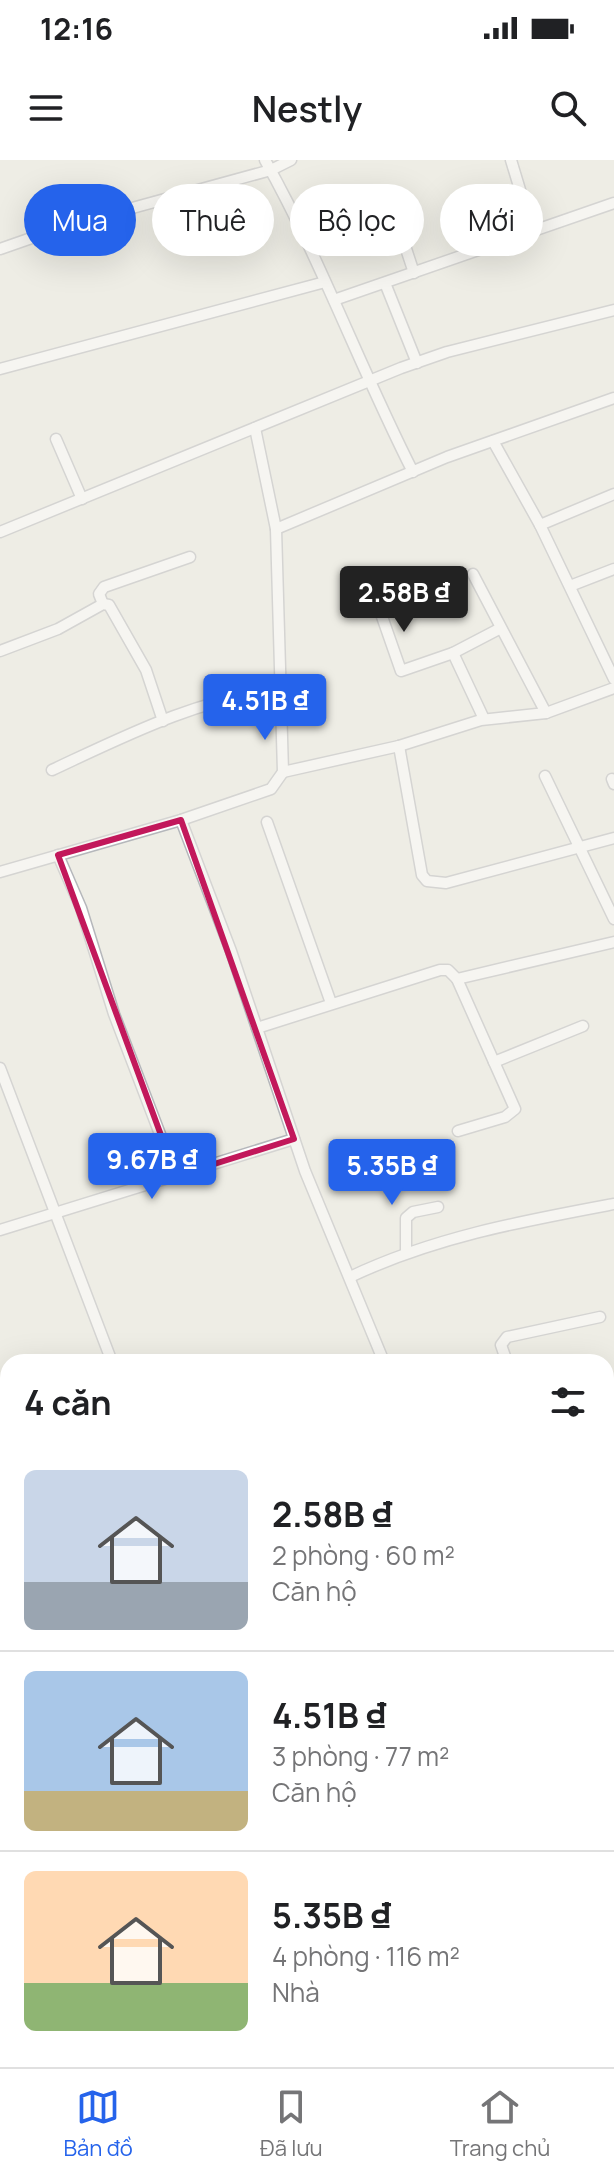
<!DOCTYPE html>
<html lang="vi">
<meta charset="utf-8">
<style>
:root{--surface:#fff;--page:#f2f2f2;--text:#202124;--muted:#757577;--line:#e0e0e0;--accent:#2563eb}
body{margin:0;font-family:Manrope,sans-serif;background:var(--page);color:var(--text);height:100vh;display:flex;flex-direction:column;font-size:30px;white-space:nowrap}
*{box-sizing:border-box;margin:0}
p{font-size:26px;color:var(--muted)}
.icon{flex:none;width:44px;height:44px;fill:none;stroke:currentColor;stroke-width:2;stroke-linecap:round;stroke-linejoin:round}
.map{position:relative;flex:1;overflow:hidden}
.side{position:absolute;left:0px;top:1194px;width:614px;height:714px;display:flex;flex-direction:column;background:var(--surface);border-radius:24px 24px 0 0;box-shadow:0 8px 32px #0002}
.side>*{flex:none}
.banner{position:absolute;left:24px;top:24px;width:566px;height:72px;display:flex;gap:16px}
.price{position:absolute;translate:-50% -68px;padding:0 18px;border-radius:8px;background:var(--accent);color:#fff;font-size:26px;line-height:52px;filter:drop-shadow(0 2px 4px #0008)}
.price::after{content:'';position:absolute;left:50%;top:48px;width:24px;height:18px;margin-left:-12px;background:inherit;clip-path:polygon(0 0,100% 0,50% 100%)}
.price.current{background:#222;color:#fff}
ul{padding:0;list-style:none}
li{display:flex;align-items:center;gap:24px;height:200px;padding:0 24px}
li+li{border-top:2px solid var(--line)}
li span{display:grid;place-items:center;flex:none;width:224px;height:160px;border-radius:12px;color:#555}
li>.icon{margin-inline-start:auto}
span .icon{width:96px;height:96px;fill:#fffc;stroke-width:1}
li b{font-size:34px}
h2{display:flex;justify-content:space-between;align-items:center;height:96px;padding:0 24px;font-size:34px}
.chip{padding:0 28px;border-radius:36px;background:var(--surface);box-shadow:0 8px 32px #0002;font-size:28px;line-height:72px}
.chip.current{background:var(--accent);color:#fff}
.status{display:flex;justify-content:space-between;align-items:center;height:56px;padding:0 40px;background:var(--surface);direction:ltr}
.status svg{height:22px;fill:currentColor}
header{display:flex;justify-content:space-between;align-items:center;height:104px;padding:0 24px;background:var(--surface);font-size:36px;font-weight:600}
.dock{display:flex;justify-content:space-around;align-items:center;height:112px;border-top:2px solid var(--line);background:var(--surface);font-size:22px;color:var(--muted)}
.dock a{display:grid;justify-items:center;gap:4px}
.dock .current{color:var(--accent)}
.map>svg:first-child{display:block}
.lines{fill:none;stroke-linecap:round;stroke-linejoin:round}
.minor-casing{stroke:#b5b7bb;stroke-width:13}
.minor{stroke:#fff;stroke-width:10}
.marked{fill:none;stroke:#c2185b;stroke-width:6;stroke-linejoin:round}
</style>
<div class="status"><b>12:16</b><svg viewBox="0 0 49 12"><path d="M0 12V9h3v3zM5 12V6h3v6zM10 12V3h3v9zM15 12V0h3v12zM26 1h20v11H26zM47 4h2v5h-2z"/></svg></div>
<header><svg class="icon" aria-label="menu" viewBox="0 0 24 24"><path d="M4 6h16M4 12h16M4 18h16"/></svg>Nestly<svg class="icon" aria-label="search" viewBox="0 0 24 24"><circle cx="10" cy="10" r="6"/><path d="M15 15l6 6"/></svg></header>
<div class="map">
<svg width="614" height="1907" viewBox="0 0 614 1907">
<rect width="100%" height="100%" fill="#eeede5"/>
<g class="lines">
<defs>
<g id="minor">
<path d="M265,0C321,100 361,210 413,312"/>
<path d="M511,0L533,73"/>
<path d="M387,31L414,113"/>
<path d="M0,89L63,67L271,10L291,0"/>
<path d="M385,123L417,203"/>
<path d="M334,140L614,43"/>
<path d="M0,209L325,122"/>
<path d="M56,279L82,339"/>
<path d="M493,281L540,365L614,519"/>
<path d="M540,365L614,334"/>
<path d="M276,369L447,297L614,238"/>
<path d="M0,372L401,208L447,192L614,150"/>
<path d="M473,414L546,553"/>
<path d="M371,425L401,511L453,493"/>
<path d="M570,426L614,409"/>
<path d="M103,444L99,434L104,427L190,397"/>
<path d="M0,491L58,469L103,444L109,445L146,510L163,561"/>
<path d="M484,559L453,493L499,469"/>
<path d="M399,586L422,715L427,721L446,723L614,678"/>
<path d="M52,610C125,576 199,538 280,530"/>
<path d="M283,612L399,586L481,560L546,553L614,528"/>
<path d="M545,616L614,759"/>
<path d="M612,619L614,624"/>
<path d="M181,660L231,791L305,1011L384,1202"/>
<path d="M267,662L331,843"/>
<path d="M58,695L81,748L114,854L176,1016"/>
<path d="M0,712L181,660L271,629L283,612L276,369L255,268"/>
<path d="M457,819L515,949L505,957L458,971"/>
<path d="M257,868L440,810H448L457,819L614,782"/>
<path d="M494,902L583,866"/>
<path d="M0,908L112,1202"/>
<path d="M0,1070L294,979"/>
<path d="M406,1092V1058L413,1052L438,1047"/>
<path d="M350,1117C434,1077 523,1061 614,1044"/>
<path d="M507,1202L501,1185L507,1177L600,1157"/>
<path d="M606,1273L614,1271"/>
<path d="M0,1305L8,1314"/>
<path d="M606,1422L614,1420"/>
<path d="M606,1529L614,1526"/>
<path d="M0,1609L8,1606"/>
<path d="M606,1683L614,1681"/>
<path d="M606,1739L614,1737"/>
<path d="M0,1754L8,1762"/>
<path d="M606,1806L614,1826"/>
<path d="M606,1847L614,1845"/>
<path d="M0,1876L8,1883"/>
<path d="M381,1900L384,1907"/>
<path d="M140,1907L146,1900"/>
<path d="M329,1907L341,1900"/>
<path d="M395,1907L420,1900"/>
</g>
</defs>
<use href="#minor" class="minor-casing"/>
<use href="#minor" class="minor"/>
</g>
<path d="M0 0H614V1907H0ZM181,660L294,979L176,1016L58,695Z" fill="#eeede5" fill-opacity=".55" fill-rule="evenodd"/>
<path class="marked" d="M181,660L294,979L176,1016L58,695Z"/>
</svg>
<b class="price current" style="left:404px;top:474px">2.58B ₫</b>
<b class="price" style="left:265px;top:582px">4.51B ₫</b>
<b class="price" style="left:152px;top:1041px">9.67B ₫</b>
<b class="price" style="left:392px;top:1047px">5.35B ₫</b>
<div class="banner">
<a class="chip current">Mua</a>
<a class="chip">Thuê</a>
<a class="chip">Bộ lọc</a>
<a class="chip">Mới</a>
</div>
<section class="side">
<h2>4 căn<svg class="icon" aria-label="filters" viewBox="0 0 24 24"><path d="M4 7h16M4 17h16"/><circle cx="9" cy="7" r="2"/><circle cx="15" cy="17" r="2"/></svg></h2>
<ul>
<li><span style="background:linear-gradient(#c9d6e8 70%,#9aa5b1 0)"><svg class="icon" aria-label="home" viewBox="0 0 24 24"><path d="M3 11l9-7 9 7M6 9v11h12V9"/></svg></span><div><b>2.58B ₫</b><p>2 phòng · 60 m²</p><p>Căn hộ</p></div></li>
<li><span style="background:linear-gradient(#a9c7e8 75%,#c2b280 0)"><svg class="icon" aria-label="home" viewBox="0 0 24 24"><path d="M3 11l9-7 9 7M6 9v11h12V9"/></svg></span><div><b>4.51B ₫</b><p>3 phòng · 77 m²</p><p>Căn hộ</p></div></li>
<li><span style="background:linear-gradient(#ffd9b3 70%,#8fb573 0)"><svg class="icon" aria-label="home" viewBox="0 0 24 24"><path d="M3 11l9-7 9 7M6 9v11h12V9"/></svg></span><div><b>5.35B ₫</b><p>4 phòng · 116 m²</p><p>Nhà</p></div></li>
</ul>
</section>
</div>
<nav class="dock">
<a class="current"><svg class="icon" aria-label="map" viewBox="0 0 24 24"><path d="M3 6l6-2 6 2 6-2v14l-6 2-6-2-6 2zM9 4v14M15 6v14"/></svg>Bản đồ</a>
<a><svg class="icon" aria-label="saved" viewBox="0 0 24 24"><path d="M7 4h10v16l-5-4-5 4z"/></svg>Đã lưu</a>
<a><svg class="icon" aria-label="home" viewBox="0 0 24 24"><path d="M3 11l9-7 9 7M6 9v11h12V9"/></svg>Trang chủ</a>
</nav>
